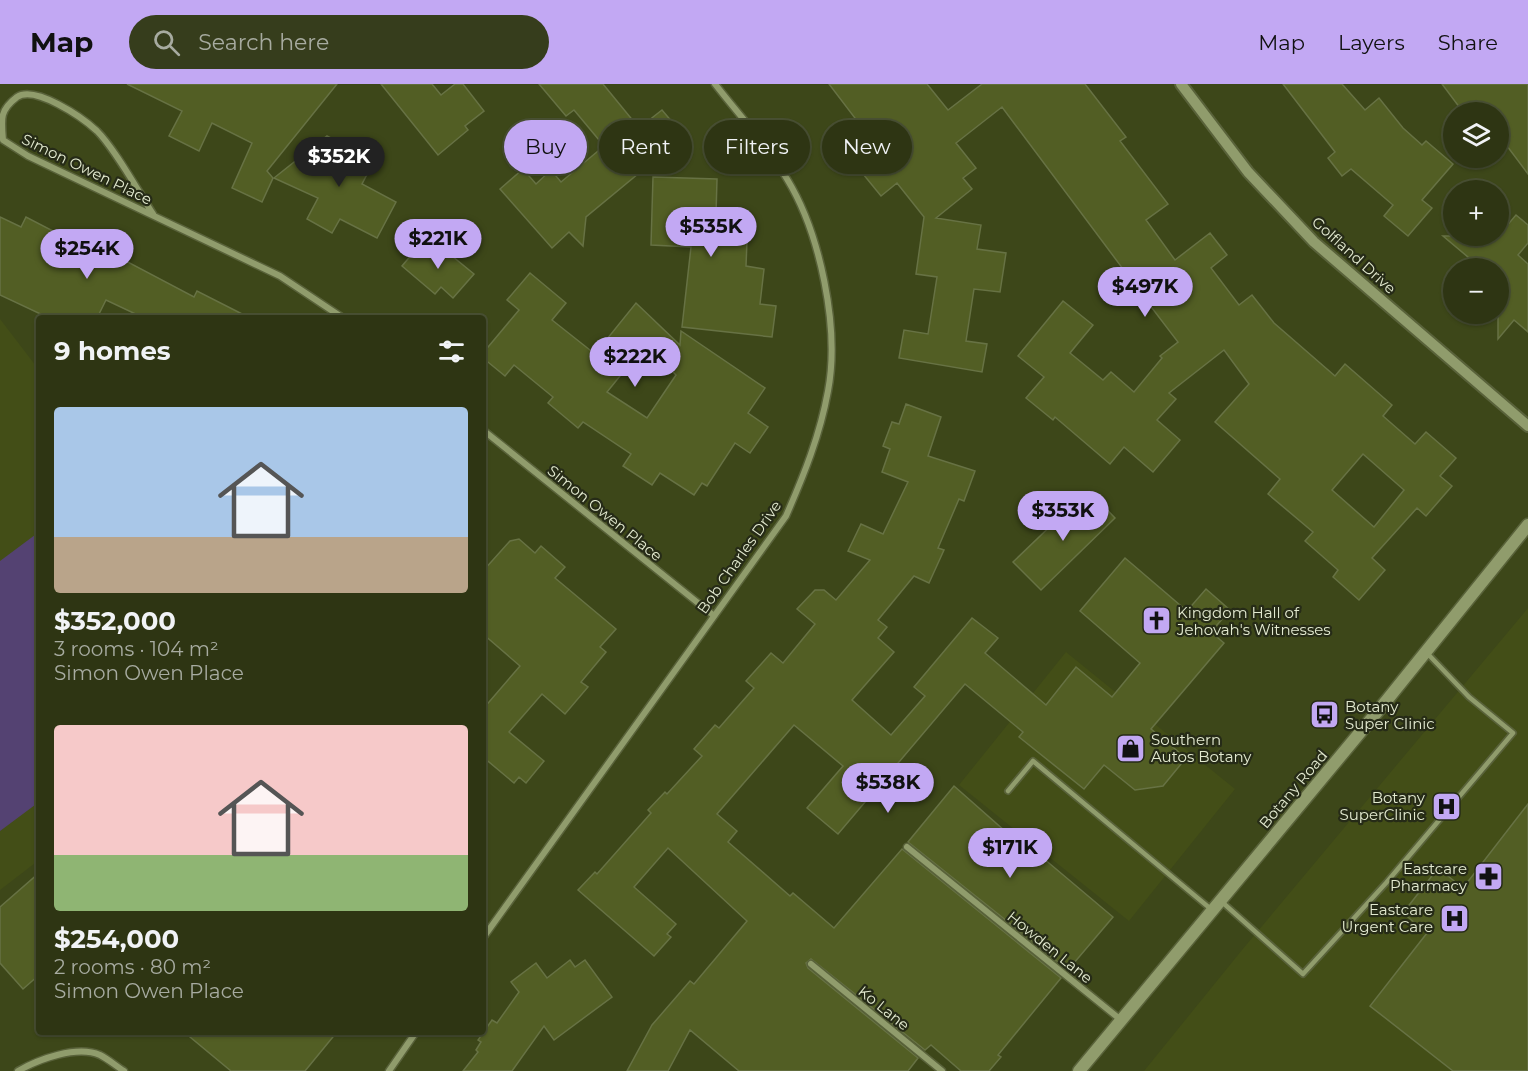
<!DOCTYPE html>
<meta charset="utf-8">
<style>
:root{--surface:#2e3513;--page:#363d1c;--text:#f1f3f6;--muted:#a7aba0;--line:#495033;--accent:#c2a8f3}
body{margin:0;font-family:Montserrat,sans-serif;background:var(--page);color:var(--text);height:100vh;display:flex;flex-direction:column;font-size:22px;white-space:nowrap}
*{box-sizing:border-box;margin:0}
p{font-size:20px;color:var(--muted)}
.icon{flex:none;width:33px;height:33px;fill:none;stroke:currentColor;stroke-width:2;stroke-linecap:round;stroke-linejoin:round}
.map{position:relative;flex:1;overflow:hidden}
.sheet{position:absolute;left:36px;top:231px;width:450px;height:720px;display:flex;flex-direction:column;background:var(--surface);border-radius:6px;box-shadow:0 2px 4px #0004,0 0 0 2px var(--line)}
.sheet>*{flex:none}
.guide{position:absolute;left:504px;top:36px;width:570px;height:54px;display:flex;gap:12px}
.controls{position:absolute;left:1443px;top:18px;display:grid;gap:12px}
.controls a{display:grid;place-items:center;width:66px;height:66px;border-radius:50%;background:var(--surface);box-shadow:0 2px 4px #0004,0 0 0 2px var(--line);font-size:30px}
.price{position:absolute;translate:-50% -51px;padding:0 14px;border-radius:21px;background:var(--accent);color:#111;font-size:20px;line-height:39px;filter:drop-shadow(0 2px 3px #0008)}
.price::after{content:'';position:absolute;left:50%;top:36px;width:18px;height:14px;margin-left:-9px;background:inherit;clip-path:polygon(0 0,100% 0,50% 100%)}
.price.on{background:#222;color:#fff}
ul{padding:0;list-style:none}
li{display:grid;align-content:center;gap:12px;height:318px;padding:0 18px}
li span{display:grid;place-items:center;height:186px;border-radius:6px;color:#555}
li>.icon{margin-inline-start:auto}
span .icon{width:108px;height:108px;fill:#fffc;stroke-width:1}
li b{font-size:26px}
h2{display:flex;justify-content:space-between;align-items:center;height:72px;padding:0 18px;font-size:26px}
.chip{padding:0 21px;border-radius:27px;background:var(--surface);box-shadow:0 2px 4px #0004,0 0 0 2px var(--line);font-size:21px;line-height:54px}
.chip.on{background:var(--accent);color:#111}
header{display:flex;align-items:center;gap:36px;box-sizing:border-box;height:84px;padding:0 30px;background:var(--accent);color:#111}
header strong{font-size:28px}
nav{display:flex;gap:33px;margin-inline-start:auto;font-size:21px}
.search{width:420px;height:54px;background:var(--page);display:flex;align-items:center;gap:15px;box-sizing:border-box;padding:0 21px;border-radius:33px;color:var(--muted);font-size:22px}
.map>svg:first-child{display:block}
.built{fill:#434e17}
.green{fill:#544272}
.building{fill:#525e24;stroke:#677244;stroke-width:1.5;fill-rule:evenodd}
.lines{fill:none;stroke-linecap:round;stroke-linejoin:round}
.service-casing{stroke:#59623a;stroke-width:8}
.minor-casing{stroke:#59623a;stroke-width:9}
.tertiary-casing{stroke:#59623a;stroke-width:14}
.secondary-casing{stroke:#59623a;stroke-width:15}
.service{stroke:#909c6c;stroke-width:4.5}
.minor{stroke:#909c6c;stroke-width:6}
.tertiary{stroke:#909c6c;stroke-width:10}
.secondary{stroke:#909c6c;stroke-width:12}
.labels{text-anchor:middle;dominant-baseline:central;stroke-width:4.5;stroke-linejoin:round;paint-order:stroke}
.street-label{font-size:15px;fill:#e3ead0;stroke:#262b17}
.poi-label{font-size:15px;fill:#e3ead0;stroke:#262b17;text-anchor:start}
</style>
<header>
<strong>Map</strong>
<div class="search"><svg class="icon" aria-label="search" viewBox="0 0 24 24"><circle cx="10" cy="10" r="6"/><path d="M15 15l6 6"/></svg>Search here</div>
<nav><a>Map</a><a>Layers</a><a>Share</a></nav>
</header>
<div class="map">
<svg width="1528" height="987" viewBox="0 0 1528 987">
<rect width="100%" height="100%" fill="#3d4719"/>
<g class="built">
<path d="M0,235L39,286V776L0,806Z"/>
<path d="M1528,524V987H1144L1242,866Z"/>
<path d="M1066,568L1235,705L1129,837L959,701Z"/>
</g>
<path class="green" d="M39,448V718L0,747V477Z"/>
<g class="building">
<path d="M127,0H337L267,87L273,94L262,118L232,104L252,59L212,39L199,67L169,52L182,27Z"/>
<path d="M381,0H432L441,11L455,0H463L484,27L465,42L468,46L438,71Z"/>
<path d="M539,0H603L639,44L662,26L684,52L586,133L583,162L569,148L552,164L500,105L523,85L536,100L551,86L561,98L604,62L574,26L566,32Z"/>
<path d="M829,0H927L948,26L982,0H1085L1126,53L1120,57L1168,120L1146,136L1175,176L1210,149L1227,171L1211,184L1239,221L1252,211L1274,239L1335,292L1345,280L1392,321L1383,332L1415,360L1426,348L1456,374L1440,392L1452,402L1426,432L1417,424L1372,474L1385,486L1359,516L1333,493L1338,486L1305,457L1313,448L1268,410L1280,395L1215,338L1249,300L1224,266L1169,309L1176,315L1157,336L1180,356L1153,388L1124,363L1110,380L1055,333L1053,336L1026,314L1044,293L1018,272L1063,217L1093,241L1070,269L1103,296L1111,288L1134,308L1162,274L1160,272L1178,258L1149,220L1145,223L1127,201L1132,197L1002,23L956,59L976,84L963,94L972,105L936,134L981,141L977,165L1006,169L1000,208L974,205L966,257L987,260L982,288L899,274L904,246L928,250L937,193L916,190L924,133L897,99L881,112L832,52L855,34ZM1363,370L1404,406L1374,443L1332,406Z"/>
<path d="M1283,0H1342L1365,26L1379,14L1403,44L1422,61L1426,57L1453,80L1422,116L1432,124L1408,152L1384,132L1393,121L1351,85L1342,92L1328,74L1335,68Z"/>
<path d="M1442,0H1528V90L1498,50V28H1463Z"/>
<path d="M327,52L374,77L362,100L396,118L377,154L340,135L332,149L307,135L318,114L274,94Z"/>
<path d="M653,93L717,95L716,131L748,132L746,182L764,185L760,220L776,222L772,253L682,243L691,163L651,161Z"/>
<path d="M1516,131L1528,141V159L1518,171L1528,180V248L1514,236L1498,255V184H1481L1443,152H1498Z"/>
<path d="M0,133L21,143L26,133L103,173L105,166L194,213L197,207L250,234H144L106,216L97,234H49L0,211Z"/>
<path d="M423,157L436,168L441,163L474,190L453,214L441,203L435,210L402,182Z"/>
<path d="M530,189L566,219L552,236L595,270L636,219L680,261L681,247L765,304L748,329L768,343L750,369L735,359L707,402L702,399L694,411L660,389L652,401L623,382L631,370L583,338L578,344L548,319L553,313L514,281L505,292L483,274V269L519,226L507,216ZM646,260L676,291L647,334L607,308Z"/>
<path d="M906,320L941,333L928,372L975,387L964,417L959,415L938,464L944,466L929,499L914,492L878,536L887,543L878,554L894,568L852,616L891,651L925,612L914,603L972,534L998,554L985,569L1046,621L1076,583L1112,613L1140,579L1080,527L1125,474L1187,527L1206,505L1230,526L1211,548L1224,559L1151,645L1186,674L1163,702L1135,706L1104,681L1084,705L1019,653L1023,648L965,600L838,750L807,724L843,682L794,641L717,730L737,747L728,758L790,812L793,809L834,844L902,765L1061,894L998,971L1001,973L989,987H961L931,961L925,966L811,875L806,879L808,884L918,974L908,987H739L690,946L668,987H627L652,941L690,897L694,900L747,837L668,764L634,803L676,840L667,850L671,853L654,872L578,806L595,788L597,790L651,729L648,726L665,708L667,710L702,672L694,665L715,641L719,644L754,604L746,597L771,569L783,579L815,540L797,525L815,506H824L836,516L870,476L848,467L861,440L883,450L908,398L882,388L890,365L883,362L892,338L899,340Z"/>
<path d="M1092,410L1115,434L1041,506L1013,478L1061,432L1066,436Z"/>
<path d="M519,455L535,469L541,462L565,483L555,494L616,545L600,563L606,568L581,598L588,603L565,630L542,610L509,648L544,677L526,699L519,693L514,699L483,673V625L520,582L483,550V487L510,457Z"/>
<path d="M954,702L1040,778L1043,774L1113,833L1068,886L908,758Z"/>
<path d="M1528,720V987H1453L1370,922L1427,849L1403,829L1438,784L1463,804Z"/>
<path d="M39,789V891L23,905L0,879V823Z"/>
<path d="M570,876L575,883L585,876L612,913L554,956L544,942L512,987H463L478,968L476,966L481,958L478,956L492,936L497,939L519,908L511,898L536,879L547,894Z"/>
<path d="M184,948H337L305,987H231Z"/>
</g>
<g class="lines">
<defs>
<g id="service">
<path d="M1008,707L1033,677L1212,826"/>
<path d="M1222,818L1303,890L1386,799L1513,649L1469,613L1426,568"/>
</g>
<g id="minor">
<path d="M153,130C138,107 115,65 97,47C82,33 35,1 17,13C0,26 1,34 3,56L28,72L280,192L343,234"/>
<path d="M483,346L713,531"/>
<path d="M907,763L1121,936"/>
<path d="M483,854L786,432C804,391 820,351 828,307C840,244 820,149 787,95C767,61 739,31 715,0"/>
<path d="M811,880L942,987"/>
<path d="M18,987C39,975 77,961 100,971C108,975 116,982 124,987"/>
<path d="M389,987L416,948"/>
</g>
<path id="tertiary" d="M1181,0L1248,88L1314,158L1528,342"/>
<path id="secondary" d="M1079,987L1387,616L1528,441"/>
</defs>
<use href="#service" class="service-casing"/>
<use href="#minor" class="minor-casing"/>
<use href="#tertiary" class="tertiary-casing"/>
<use href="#secondary" class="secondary-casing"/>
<use href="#service" class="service"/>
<use href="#minor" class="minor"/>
<use href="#tertiary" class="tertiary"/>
<use href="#secondary" class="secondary"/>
</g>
<defs>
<symbol id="church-square" viewBox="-11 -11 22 22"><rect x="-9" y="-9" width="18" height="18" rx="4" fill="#c2a8f3" stroke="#262b17"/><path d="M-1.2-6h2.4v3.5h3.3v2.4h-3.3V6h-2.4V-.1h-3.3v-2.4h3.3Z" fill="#111"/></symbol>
<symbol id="bus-square" viewBox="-11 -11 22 22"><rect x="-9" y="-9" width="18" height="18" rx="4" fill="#c2a8f3" stroke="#262b17"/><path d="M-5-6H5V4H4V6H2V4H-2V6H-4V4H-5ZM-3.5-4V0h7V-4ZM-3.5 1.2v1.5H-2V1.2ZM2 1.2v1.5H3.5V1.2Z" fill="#111"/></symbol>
<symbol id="shop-square" viewBox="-11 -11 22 22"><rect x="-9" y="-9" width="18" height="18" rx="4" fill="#c2a8f3" stroke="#262b17"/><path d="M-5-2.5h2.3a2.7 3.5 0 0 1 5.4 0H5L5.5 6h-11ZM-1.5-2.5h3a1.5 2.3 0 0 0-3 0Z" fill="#111"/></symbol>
<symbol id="hospital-square" viewBox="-11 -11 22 22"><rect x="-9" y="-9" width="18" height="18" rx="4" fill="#c2a8f3" stroke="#262b17"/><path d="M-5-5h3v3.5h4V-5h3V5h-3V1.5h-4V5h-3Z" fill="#111"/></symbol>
<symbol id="pharmacy-square" viewBox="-11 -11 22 22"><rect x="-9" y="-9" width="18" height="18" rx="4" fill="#c2a8f3" stroke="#262b17"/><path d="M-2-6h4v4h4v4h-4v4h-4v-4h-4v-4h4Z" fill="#111"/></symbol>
</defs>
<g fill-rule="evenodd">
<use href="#church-square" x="1140" y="520" width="33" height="33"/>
<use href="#bus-square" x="1308" y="614" width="33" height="33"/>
<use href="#shop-square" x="1114" y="648" width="33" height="33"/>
<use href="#hospital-square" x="1430" y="706" width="33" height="33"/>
<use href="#pharmacy-square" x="1472" y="776" width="33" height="33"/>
<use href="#hospital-square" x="1438" y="818" width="33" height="33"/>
</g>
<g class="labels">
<g class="street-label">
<text transform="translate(87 85) rotate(26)">Simon Owen Place</text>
<text transform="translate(1354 171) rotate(42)">Golfland Drive</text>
<text transform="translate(605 429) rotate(39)">Simon Owen Place</text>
<text transform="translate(739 473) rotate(-55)">Bob Charles Drive</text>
<text transform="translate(1293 705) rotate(-50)">Botany Road</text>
<text transform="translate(1050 863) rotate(39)">Howden Lane</text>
<text transform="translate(884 924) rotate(39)">Ko Lane</text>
</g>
<g class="poi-label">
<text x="1177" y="528">Kingdom Hall of<tspan x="1177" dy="17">Jehovah's Witnesses</tspan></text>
<text x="1345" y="622">Botany<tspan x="1345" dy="17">Super Clinic</tspan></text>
<text x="1151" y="655">Southern<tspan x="1151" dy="17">Autos Botany</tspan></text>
<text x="1425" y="713" text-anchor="end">Botany<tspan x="1425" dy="17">SuperClinic</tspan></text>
<text x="1467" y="784" text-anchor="end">Eastcare<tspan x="1467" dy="17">Pharmacy</tspan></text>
<text x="1433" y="825" text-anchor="end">Eastcare<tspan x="1433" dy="17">Urgent Care</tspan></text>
</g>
</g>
</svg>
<div class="controls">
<a><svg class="icon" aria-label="layers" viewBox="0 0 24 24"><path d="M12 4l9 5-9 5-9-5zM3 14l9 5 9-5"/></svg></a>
<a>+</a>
<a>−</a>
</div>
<b class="price on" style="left:339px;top:104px">$352K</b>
<b class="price" style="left:711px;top:174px">$535K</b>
<b class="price" style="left:438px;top:186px">$221K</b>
<b class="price" style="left:87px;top:196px">$254K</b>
<b class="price" style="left:1145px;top:234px">$497K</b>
<b class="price" style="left:635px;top:304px">$222K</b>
<b class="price" style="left:1063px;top:458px">$353K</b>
<b class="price" style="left:888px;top:730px">$538K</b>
<b class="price" style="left:1010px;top:795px">$171K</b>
<div class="guide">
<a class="chip on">Buy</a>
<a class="chip">Rent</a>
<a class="chip">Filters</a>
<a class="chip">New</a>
</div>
<section class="sheet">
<h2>9 homes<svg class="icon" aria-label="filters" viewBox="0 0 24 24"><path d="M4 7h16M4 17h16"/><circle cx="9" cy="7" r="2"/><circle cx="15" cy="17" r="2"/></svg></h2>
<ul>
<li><span style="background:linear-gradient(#a9c7e8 70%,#b9a48a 0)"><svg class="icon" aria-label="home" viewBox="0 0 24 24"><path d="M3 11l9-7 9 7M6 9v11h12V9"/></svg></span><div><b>$352,000</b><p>3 rooms · 104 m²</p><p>Simon Owen Place</p></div></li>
<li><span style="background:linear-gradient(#f6c9c9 70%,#8fb573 0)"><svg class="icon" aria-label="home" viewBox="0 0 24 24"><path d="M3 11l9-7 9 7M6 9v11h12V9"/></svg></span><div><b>$254,000</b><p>2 rooms · 80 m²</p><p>Simon Owen Place</p></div></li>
</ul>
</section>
</div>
